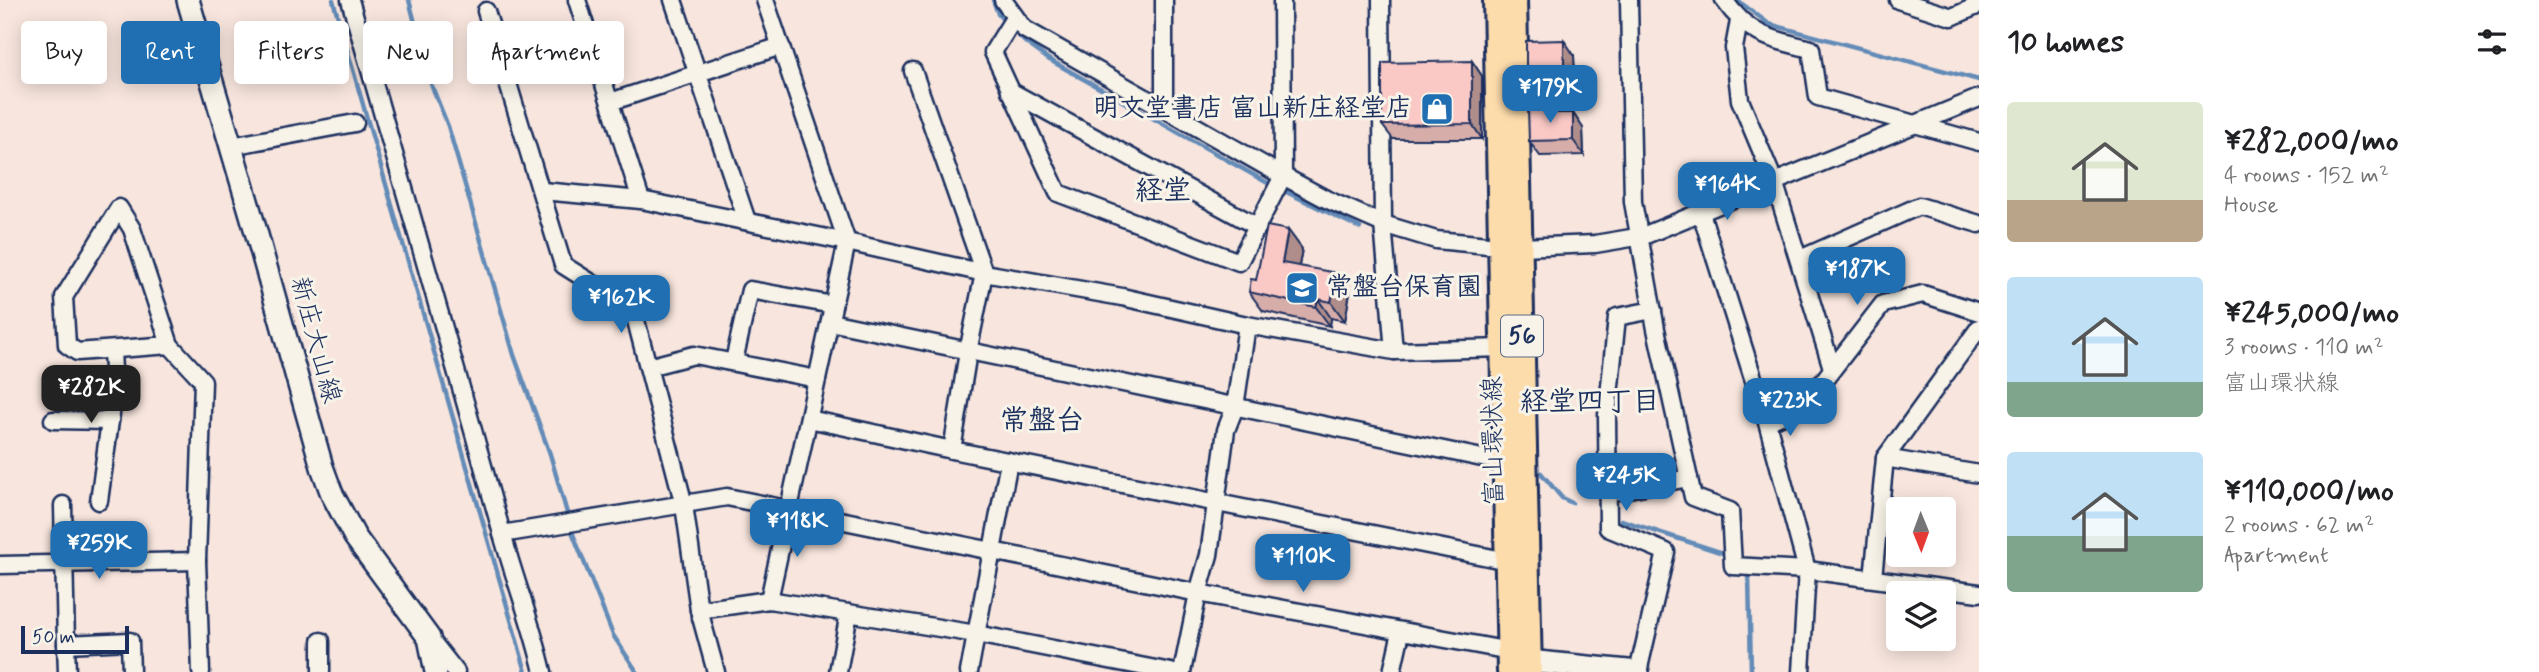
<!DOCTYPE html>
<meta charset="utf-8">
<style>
:root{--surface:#fff;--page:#f2f2f2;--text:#202124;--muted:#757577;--accent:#1f6fb2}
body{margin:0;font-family:Mynerve,"Klee One",sans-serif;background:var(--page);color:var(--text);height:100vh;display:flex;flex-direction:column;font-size:26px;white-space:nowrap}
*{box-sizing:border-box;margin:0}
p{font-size:23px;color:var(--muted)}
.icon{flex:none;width:38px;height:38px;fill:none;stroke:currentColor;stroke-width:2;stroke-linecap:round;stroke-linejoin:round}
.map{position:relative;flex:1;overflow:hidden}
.sheet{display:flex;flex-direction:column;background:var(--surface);width:560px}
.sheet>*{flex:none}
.banner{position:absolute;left:21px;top:21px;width:665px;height:63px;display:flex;gap:14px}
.needle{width:46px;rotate:179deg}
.buttons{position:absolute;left:1886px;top:497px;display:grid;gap:14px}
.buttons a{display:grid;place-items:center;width:70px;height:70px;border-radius:7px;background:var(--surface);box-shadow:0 4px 18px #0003;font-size:35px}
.scale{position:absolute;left:21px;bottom:18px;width:108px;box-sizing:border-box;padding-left:7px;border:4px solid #1b2f5e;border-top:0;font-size:19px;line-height:24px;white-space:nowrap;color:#1b2f5e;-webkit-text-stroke:5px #f7f3e8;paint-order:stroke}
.price{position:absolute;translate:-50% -60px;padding:0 16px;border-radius:14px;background:var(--accent);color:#fff;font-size:23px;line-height:46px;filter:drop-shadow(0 2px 4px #0008)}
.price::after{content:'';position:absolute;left:50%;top:42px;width:21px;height:16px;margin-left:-10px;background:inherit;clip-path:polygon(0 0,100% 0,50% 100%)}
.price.current{background:#222;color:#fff}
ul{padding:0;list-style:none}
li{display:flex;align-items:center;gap:21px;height:175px;padding:0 28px}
li span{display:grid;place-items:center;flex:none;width:196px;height:140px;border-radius:7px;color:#555}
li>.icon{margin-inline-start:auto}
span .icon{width:84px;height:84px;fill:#fffc;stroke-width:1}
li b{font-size:30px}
h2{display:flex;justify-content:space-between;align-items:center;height:84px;padding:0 28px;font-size:30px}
.pill{padding:0 24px;border-radius:7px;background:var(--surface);box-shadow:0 4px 18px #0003;font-size:24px;line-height:63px}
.pill.current{background:var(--accent);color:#fff}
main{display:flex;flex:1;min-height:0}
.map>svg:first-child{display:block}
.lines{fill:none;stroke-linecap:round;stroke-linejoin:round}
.stream{stroke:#648bb7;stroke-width:4.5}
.street-casing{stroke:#1b2f5e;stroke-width:21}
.secondary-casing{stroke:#1b2f5e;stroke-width:26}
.primary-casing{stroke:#1b2f5e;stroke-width:30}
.street{stroke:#f7f3e8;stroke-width:16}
.secondary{stroke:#f7f3e8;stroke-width:21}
.primary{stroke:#fddcac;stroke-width:24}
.wall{fill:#d7adaa;stroke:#1b2f5e;stroke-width:2}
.shaded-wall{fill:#af8d8b;stroke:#1b2f5e;stroke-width:2}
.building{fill:#fac9c6;stroke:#1b2f5e;stroke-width:2}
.labels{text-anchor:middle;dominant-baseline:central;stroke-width:6;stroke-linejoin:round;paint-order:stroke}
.shield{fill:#f7f3e8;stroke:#5d6a87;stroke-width:2}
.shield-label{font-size:24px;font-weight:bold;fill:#1b2f5e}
.poi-label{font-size:26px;font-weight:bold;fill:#1b2f5e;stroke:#f7f3e8;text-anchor:end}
.street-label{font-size:26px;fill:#1b2f5e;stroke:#f7f3e8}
.neighbourhood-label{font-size:28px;font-weight:bold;fill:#1b2f5e;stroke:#f7f3e8}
</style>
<main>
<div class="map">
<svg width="1979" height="672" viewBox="0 0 1979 672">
<rect width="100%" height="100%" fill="#f8e6de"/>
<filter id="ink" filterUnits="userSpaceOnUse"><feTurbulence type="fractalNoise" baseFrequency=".0143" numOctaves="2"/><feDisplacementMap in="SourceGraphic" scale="14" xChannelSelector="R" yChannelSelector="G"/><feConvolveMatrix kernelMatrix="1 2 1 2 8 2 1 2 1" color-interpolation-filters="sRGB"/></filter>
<g filter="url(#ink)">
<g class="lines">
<g class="stream">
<path d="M333,0L526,672"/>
<path d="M409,0L431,84L448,126L514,355L550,454L573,534L613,635L637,672"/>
<path d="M993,0L998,14L1006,23"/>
<path d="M1737,0L1769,24L1979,80"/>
<path d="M1012,29L1025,42L1048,59L1266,182L1360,228"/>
<path d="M1541,473L1562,498L1572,503"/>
<path d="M1621,520L1726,554"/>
<path d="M1749,575L1751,672"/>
</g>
<defs>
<g id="street">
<path d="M350,0C400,177 452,353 501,530C514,578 532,624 543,672"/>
<path d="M577,0L641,200"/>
<path d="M673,0L747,221"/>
<path d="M765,0L847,242L769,600"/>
<path d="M1003,0L1024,29L1283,176L1326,199L1383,224L1436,240L1488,245L1520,247L1595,244L1643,236L1979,98"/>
<path d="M1164,0V107"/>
<path d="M1381,0L1383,224L1394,351"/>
<path d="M1629,0L1633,202L1656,329L1693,497L1730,511L1733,566L1807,570L1979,593"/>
<path d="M1724,0C1749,36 1771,39 1811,49L1818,97L1979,142"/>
<path d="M1898,0L1952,17L1979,5"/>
<path d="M486,11L563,265L633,309L684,505L699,610L716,672"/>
<path d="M1014,18L993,52L1058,193L1239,262L1283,176L1282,0"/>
<path d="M1739,21L1734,48L1740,100L1774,181L1832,368"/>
<path d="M913,71L984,273L968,352L952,450"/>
<path d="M1010,91L1258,227"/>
<path d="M610,102L781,46"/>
<path d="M231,146L355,123"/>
<path d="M542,191L641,200L847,242L984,273L1122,297L1247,325L1394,351L1504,348"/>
<path d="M1701,213L1767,422L1807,570L1801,672"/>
<path d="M1800,259L1919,206L1979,224"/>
<path d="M830,322L1506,463"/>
<path d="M170,345L77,352L67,345L64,297L119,208L132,229L170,345L203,381L197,561L201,672"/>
<path d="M734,361L750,290L833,305"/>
<path d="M648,367L694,355L817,379"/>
<path d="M809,419L952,450L1508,561"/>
<path d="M53,420L110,421"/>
<path d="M1767,422L1804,406L1883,304L1923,294L1979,312"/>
<path d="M1885,458L1979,474"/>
<path d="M1607,493L1689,478"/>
<path d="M99,501L114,392L112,350"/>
<path d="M63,505L66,644L130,641L131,672"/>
<path d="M502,534L727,497L1198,593L1510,651L1517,655"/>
<path d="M0,565L197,561"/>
<path d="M1873,578L1885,458L1979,328"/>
<path d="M699,610L769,600L976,634L1171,672"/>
<path d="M430,639L456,672"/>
<path d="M321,641V672"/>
<path d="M66,644L67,672"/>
<path d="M838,672L849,613"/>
<path d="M969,672L1009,461"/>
<path d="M1182,672L1198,593L1209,555L1226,430L1235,407L1247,325"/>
<path d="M1392,672L1401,632"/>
<path d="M1638,672L1666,552L1608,528L1607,415L1617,317L1653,310"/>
</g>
<g id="secondary">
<path d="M188,0L257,235L322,467L332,494L355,537L429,638L436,672"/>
<path d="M1528,661L1638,672"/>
</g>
<g id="primary">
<path d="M1496,0L1510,672"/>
<path d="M1514,0L1529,672"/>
</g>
</defs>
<use href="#street" class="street-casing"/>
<use href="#secondary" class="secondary-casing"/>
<use href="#primary" class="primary-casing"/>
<use href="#street" class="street"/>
<use href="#secondary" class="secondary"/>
<use href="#primary" class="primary"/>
</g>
<g class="wall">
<path d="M1574,55L1575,83L1536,84L1526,69Z"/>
<path d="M1472,61L1482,76V139H1393L1382,125Z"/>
<path d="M1558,108L1561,113H1573L1583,128L1584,155L1540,156L1529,141Z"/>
<path d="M1288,230L1302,249L1299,266L1350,292L1345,321L1331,318L1330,326L1263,311L1249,292Z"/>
</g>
<g class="shaded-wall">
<path d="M1564,40L1574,55L1575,83L1564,69Z"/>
<path d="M1472,61L1482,76V139L1472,124Z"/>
<path d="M1573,113L1583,128L1584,155L1573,140Z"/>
<path d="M1288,230L1302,249L1296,282L1282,263Z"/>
<path d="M1337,273L1350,292L1345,321L1331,302Z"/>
<path d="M1318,299L1331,318L1330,326L1316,307Z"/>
</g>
<g class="building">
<path d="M1564,40V69H1526V41Z"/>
<path d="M1472,61V124L1382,125V63Z"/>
<path d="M1558,108V113H1573V140L1529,141L1528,109Z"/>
<path d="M1267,226L1288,230L1282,263L1337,273L1331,302L1318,299L1316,307L1249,292L1251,279L1256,280Z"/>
</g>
</g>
<defs>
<symbol id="shop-square" viewBox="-11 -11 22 22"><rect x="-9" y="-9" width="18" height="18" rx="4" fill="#1f6fb2" stroke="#f7f3e8"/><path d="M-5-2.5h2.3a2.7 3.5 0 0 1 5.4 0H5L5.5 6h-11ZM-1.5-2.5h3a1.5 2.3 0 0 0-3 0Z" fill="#fff"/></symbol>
<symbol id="school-square" viewBox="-11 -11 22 22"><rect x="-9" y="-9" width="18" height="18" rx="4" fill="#1f6fb2" stroke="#f7f3e8"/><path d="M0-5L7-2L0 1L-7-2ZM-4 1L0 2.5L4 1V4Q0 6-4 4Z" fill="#fff"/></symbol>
</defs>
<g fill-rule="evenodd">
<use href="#shop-square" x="1418" y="90" width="38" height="38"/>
<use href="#school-square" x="1283" y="269" width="38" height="38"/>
</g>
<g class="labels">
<rect class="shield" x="1501" y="315.5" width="42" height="41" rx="5"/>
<g class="shield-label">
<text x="1522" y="336">56</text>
</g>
<g class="poi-label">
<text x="1412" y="109">明文堂書店 富山新庄経堂店</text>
<text x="1326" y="288" text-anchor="start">常盤台保育園</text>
</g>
<g class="street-label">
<text transform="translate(315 340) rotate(75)">新庄大山線</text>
<text transform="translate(1494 441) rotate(-91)">富山環状線</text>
</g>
<g class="neighbourhood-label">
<text x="1163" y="191">経堂</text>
<text x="1590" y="402">経堂四丁目</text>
<text x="1042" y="421">常盤台</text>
</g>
</g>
</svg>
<div class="buttons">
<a><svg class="needle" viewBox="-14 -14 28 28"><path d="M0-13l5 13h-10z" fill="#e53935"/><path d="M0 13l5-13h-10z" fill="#757577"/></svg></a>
<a><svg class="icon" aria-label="layers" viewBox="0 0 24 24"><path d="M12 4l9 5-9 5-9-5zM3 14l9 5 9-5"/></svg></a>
</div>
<div class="scale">50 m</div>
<b class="price" style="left:1550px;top:125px">¥179K</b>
<b class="price" style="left:1727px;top:222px">¥164K</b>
<b class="price" style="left:1857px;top:307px">¥187K</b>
<b class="price" style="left:621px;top:335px">¥162K</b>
<b class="price current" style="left:91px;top:425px">¥282K</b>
<b class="price" style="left:1790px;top:438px">¥223K</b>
<b class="price" style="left:1626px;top:513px">¥245K</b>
<b class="price" style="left:797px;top:559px">¥118K</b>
<b class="price" style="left:99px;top:581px">¥259K</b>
<b class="price" style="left:1303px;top:594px">¥110K</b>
<div class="banner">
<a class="pill">Buy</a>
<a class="pill current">Rent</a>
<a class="pill">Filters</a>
<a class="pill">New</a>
<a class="pill">Apartment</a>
</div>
</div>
<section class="sheet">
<h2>10 homes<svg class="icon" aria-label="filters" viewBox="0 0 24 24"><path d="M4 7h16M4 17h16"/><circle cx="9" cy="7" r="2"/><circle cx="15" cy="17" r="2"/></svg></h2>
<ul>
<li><span style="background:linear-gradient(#dfe7d0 70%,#b9a48a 0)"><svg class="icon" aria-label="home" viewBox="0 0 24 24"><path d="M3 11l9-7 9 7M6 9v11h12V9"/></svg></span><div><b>¥282,000/mo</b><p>4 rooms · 152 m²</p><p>House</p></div></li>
<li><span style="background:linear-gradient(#bfe0f5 75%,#7fa58c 0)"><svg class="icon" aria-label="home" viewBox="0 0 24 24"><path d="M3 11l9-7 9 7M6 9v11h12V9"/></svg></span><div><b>¥245,000/mo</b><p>3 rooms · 110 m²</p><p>富山環状線</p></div></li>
<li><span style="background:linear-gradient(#bfe0f5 60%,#7fa58c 0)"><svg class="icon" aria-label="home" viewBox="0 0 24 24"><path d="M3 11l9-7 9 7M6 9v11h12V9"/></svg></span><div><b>¥110,000/mo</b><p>2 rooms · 62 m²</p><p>Apartment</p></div></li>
</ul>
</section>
</main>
